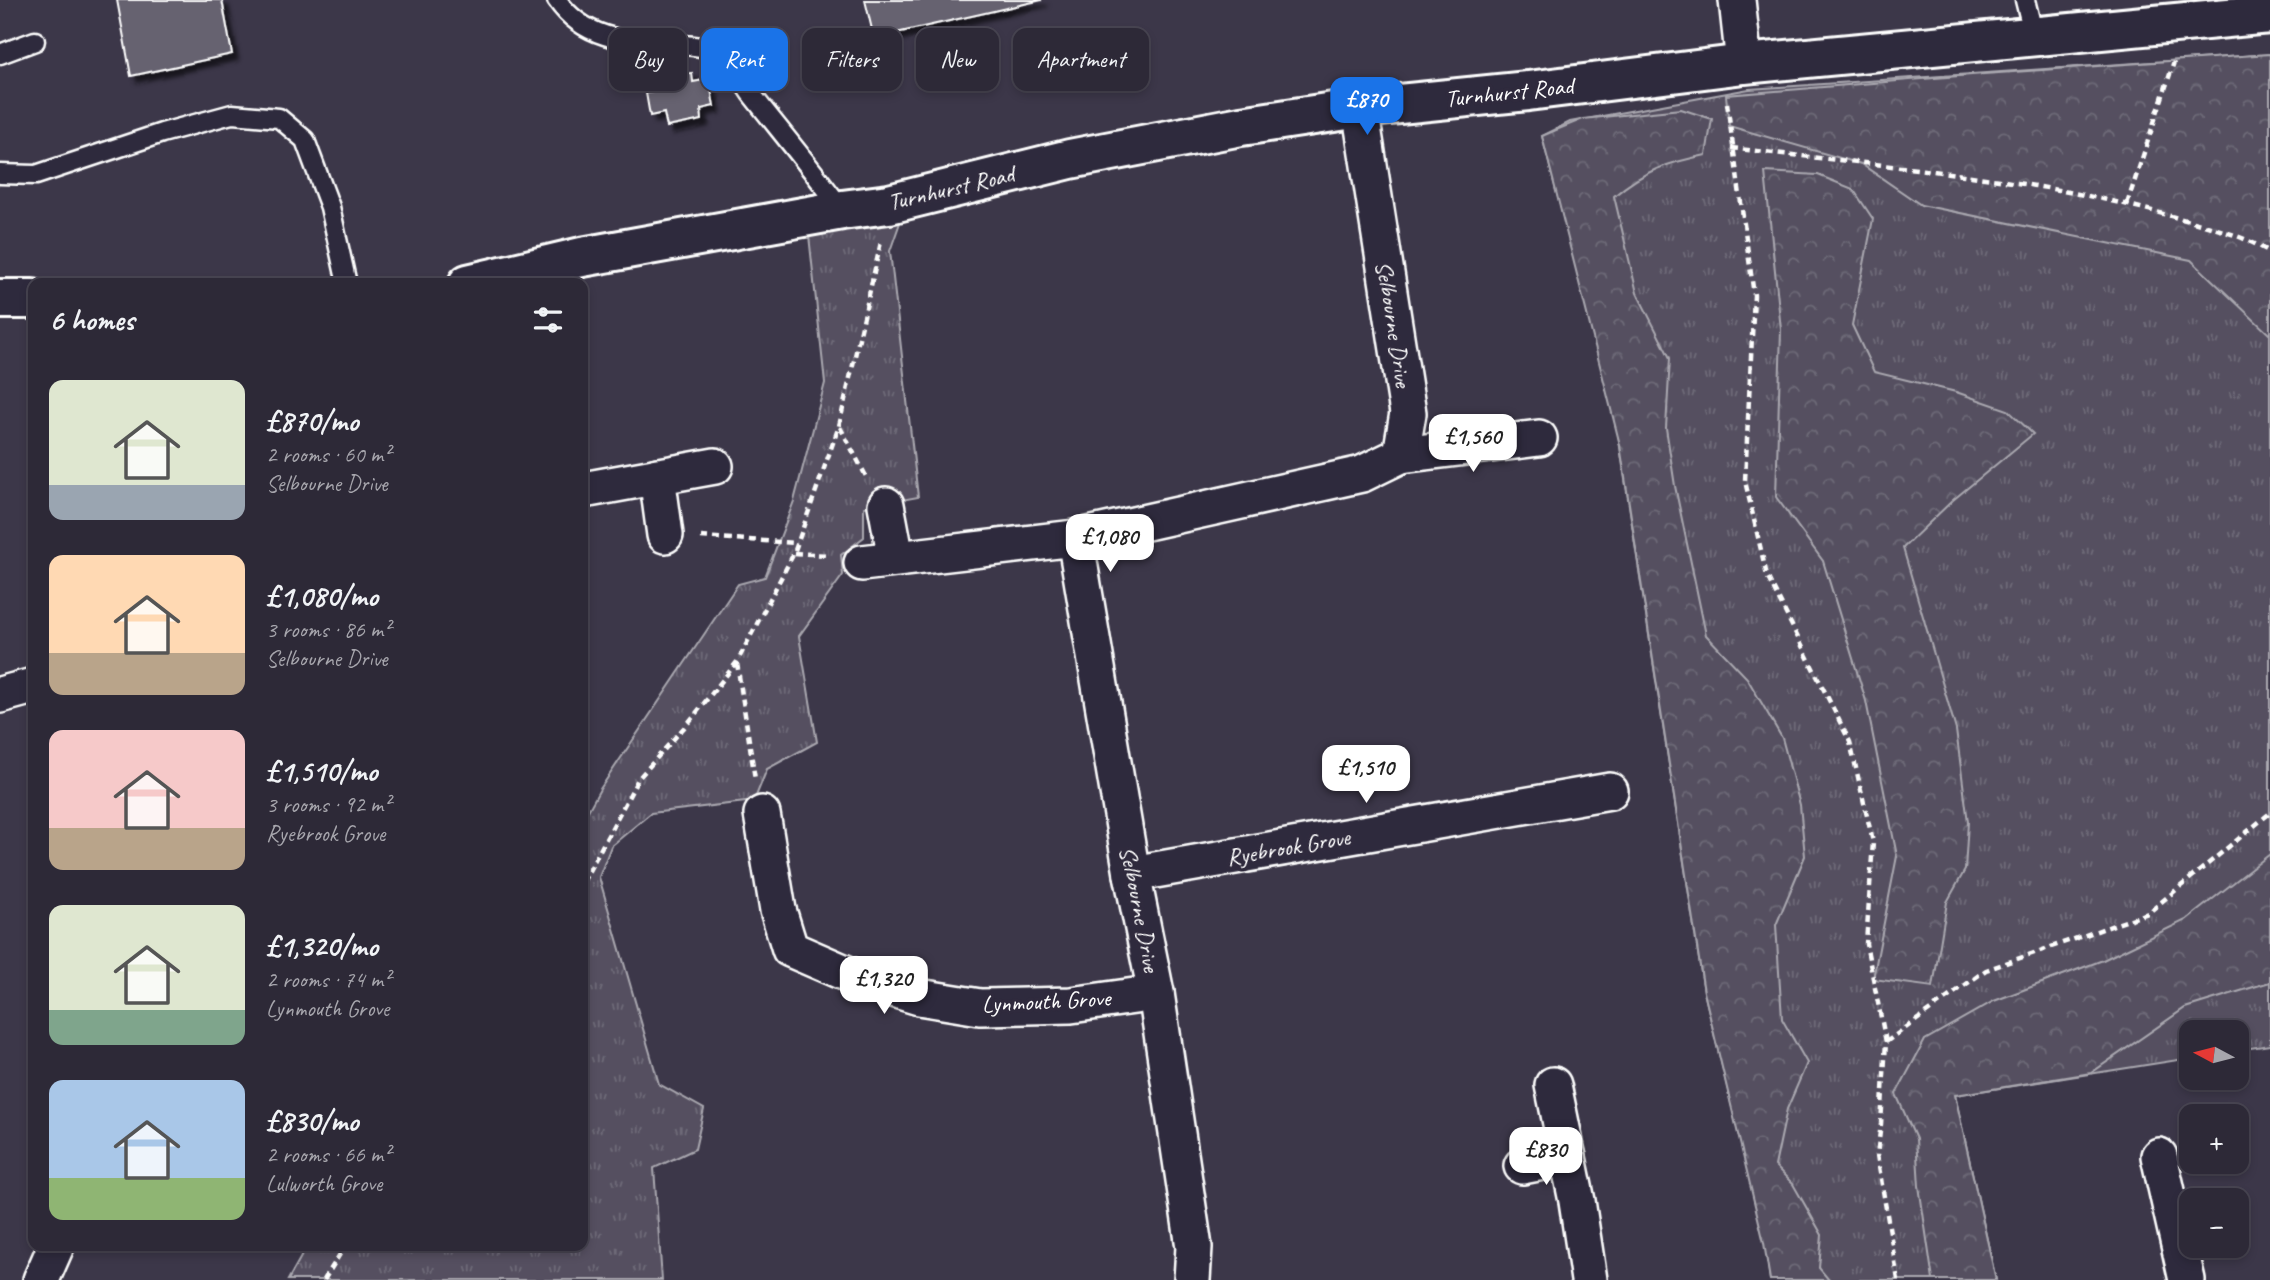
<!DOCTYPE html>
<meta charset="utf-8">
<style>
:root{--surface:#2d2937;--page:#393542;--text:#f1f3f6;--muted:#a7a6ad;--line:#484552;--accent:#1a73e8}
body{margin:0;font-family:Caveat,sans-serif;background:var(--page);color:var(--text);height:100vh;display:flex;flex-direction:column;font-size:26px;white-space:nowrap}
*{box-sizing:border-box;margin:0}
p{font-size:23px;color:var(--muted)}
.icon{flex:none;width:38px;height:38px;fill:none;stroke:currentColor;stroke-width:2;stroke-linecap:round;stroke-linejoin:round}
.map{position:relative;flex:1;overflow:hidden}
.details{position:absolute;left:28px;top:278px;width:560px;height:973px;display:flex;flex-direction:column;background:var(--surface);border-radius:14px;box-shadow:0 4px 10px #0003,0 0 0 2px var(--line)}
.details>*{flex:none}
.top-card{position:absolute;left:609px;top:28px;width:665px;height:63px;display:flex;gap:14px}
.needle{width:46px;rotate:277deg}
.tools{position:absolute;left:2179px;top:1020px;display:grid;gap:14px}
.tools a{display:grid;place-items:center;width:70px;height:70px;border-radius:14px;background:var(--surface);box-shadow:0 4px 10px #0003,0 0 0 2px var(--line);font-size:35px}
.price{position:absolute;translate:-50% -60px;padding:0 16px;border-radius:14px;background:#fff;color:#222;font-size:23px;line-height:46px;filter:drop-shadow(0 2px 4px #0008)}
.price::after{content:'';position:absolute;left:50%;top:42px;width:21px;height:16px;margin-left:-10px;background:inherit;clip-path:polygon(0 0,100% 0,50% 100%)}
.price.on{background:var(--accent);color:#fff}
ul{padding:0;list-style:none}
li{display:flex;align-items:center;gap:21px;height:175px;padding:0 21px}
li span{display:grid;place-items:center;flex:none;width:196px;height:140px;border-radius:14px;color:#555}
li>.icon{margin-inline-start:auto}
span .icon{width:84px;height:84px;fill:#fffc;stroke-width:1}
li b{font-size:30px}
h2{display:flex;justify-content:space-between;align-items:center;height:84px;padding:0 21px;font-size:30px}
.tag{padding:0 24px;border-radius:14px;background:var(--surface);box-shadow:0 4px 10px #0003,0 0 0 2px var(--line);font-size:24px;line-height:63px}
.tag.on{background:var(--accent);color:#fff}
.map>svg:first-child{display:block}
.grass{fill:url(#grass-tufts);stroke:#aaa8b0;stroke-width:2}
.forest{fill:url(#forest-crowns);stroke:#aaa8b0;stroke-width:2}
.building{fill:#666270;stroke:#fff;stroke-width:2;filter:url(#shadow)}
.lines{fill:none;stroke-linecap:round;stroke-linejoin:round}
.lane-casing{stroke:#fff;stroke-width:23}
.street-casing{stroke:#fff;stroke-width:40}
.secondary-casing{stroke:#fff;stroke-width:44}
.path{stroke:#fff;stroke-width:4.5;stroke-dasharray:7 5;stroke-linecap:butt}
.lane{stroke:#2f2a3d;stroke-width:18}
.street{stroke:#2f2a3d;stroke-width:35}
.secondary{stroke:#2f2a3d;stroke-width:38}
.labels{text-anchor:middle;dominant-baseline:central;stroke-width:7;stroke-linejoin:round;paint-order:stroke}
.street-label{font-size:24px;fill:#fff;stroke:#2f2a3d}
</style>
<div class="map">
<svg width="2270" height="1280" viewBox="0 0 2270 1280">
<defs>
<pattern id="grass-tufts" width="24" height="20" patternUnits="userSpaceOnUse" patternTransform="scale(1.75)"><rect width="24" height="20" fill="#555060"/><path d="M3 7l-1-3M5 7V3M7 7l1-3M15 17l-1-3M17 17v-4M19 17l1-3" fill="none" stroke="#6e6a78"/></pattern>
<pattern id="forest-crowns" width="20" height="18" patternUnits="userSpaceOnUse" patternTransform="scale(1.75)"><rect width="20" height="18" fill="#555060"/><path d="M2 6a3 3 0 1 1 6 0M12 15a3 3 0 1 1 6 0" fill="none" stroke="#6e6a78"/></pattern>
<filter id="shadow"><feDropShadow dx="6" dy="6" stdDeviation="2" flood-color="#0009"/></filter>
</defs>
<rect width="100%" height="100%" fill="#3c3749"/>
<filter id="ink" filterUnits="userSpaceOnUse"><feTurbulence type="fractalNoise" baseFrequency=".0143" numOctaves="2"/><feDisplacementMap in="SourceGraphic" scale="14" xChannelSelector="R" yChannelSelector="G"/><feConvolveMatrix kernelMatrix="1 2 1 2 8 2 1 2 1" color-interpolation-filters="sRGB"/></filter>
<g filter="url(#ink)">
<g class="grass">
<path d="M2270,54V1045L2237,1050L2236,1032H2191V1058L1955,1095L1996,1280H1770L1765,1243L1704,992L1616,421L1542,136L1570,122L1749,89Z"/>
<path d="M908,200L890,251L918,497L864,507V537L841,555L843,575L799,636L817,742L767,769L754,801L651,813L611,846L599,877L659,1084L704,1109L695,1149L654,1168L662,1280H288L307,1246H583V820L600,789L738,584L765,577L794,501L825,383L807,217Z"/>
</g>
<g class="forest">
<path d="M2270,54V335L2191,260L1921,205L1861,164L1729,126L1726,95L1984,74Z"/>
<path d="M1681,109L1712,119L1706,155C1667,163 1645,170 1614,196L1637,293L1670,358L1666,428L1675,486L1706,635L1747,678L1782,738L1800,805L1805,856L1776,925L1782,1019L1807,1063L1787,1109L1775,1166L1793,1184L1822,1235L1819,1268L1829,1280H1770L1764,1243L1704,992L1620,445L1542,136L1583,119Z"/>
<path d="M1765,172L1818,175L1853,189L1873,219L1852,325L1874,372L1956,392L2008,410L2033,434L1953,500L1903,548L1956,730L1968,822L1965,870L1947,902L1933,987L1873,979L1897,856L1866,701L1823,561L1776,497L1781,330Z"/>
<path d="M2270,854V982L2185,1008L2091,1073L1955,1095L1996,1280H1933L1919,1186L1916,1139L1896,1094L1925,1040L1994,1001L2103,960L2186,920Z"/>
</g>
<g class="building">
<path d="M117,0H222L232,54L131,76Z"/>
<path d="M865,0H1042L874,38Z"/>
<path d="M692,73L693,82L709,79L714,106L701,109L702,120L667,127L664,113L650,116L646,93L654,92L652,80Z"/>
</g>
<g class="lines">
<defs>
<g id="lane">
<path d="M557,0C587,44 635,41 683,45C695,46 714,47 724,55C732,61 745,86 752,95C782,133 813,170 842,210"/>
<path d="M2025,0L2034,36"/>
<path d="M0,54L35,41"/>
<path d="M0,174L36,175L162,133L232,114L279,118L305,140L330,207L347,284"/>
</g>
<g id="street">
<path d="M1737,0L1744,64"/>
<path d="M1401,455L1539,438"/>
<path d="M657,476L665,535"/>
<path d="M583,490L715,466"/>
<path d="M886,505L896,558"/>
<path d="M862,563L1075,538"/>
<path d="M0,695L33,686"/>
<path d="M762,814L778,910L790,949L857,978L919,997L980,1007L1071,1005L1156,993"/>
<path d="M1132,874L1610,791"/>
<path d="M1553,1085L1577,1201L1589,1280"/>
<path d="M2159,1156L2187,1280"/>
<path d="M1522,1166L1568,1157"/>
<path d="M41,1280L56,1246"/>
<path d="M1192,1280L1194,1247L1156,993L1132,874L1075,538L1362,474L1401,455L1408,413L1360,108"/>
</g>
<g id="secondary">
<path d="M468,284L582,257L842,210L889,204L1070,159L1241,126L1360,108L1528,91L1744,64L2270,14"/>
<path d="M0,299H33"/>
</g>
</defs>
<use href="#lane" class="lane-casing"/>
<use href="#street" class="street-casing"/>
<use href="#secondary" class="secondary-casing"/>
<g class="path">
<path d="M1727,103L1754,295L1745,481L1767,576L1850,742L1873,842L1866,944L1886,1042"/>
<path d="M1731,148C1873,165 2017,175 2156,212C2195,223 2235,231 2270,252"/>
<path d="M2127,204L2174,62"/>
<path d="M840,427L867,478"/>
<path d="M701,537L797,543"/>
<path d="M794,553L828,555"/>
<path d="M737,663L755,779"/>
<path d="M583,882L638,779L689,722L737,662L794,553L839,426L881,242"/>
<path d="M324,1280L345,1246"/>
<path d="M1898,1280L1877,1155L1881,1124L1886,1042L1986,970L2148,913L2270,813"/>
</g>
<use href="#lane" class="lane"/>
<use href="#street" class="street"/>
<use href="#secondary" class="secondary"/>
</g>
</g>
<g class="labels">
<g class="street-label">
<text transform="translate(1509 92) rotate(-6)">Turnhurst Road</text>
<text transform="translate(951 188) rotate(-13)">Turnhurst Road</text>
<text transform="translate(1394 324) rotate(81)">Selbourne Drive</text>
<text transform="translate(1288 847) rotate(-10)">Ryebrook Grove</text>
<text transform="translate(1140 909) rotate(79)">Selbourne Drive</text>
<text transform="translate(1046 1001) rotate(-3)">Lynmouth Grove</text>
</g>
</g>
</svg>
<div class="tools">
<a><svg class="needle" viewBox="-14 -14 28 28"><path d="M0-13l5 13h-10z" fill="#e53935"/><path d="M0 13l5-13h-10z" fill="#a7a6ad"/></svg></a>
<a>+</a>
<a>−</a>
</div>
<b class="price on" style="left:1367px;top:137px">£870</b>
<b class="price" style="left:1473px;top:474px">£1,560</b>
<b class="price" style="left:1110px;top:574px">£1,080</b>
<b class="price" style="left:1366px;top:805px">£1,510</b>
<b class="price" style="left:884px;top:1016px">£1,320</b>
<b class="price" style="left:1546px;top:1187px">£830</b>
<div class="top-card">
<a class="tag">Buy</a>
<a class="tag on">Rent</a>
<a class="tag">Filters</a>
<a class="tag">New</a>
<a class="tag">Apartment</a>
</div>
<section class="details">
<h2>6 homes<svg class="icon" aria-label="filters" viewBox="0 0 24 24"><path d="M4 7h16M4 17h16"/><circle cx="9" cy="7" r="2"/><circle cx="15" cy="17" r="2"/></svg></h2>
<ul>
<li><span style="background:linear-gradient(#dfe7d0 75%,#9aa5b1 0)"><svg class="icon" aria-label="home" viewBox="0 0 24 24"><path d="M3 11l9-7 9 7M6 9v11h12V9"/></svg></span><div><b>£870/mo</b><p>2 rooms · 60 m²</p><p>Selbourne Drive</p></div></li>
<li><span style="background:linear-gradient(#ffd9b3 70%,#b9a48a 0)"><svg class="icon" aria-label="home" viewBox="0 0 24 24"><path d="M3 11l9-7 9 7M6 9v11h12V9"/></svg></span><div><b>£1,080/mo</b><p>3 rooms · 86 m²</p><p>Selbourne Drive</p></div></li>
<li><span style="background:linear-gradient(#f6c9c9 70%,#b9a48a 0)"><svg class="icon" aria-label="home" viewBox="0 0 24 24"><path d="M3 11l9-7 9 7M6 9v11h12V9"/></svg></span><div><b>£1,510/mo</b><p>3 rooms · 92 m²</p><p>Ryebrook Grove</p></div></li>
<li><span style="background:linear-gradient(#dfe7d0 75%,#7fa58c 0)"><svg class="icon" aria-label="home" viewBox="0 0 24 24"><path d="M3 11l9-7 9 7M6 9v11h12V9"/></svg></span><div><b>£1,320/mo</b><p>2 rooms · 74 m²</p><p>Lynmouth Grove</p></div></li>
<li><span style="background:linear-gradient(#a9c7e8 70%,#8fb573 0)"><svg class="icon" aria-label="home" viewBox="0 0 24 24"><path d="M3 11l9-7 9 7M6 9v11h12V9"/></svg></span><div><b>£830/mo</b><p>2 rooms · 66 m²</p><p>Lulworth Grove</p></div></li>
</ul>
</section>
</div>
